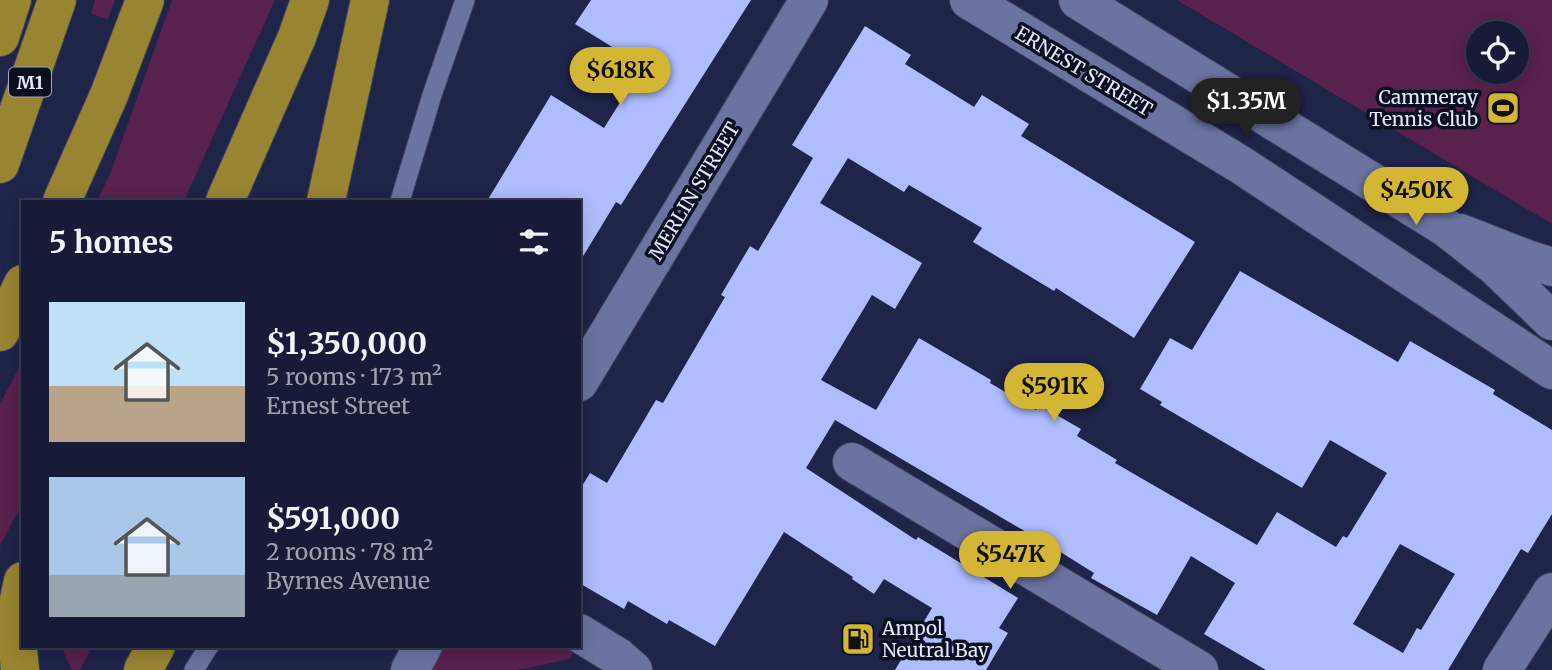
<!DOCTYPE html>
<meta charset="utf-8">
<style>
:root{--surface:#171b37;--page:#20243f;--text:#f1f3f6;--muted:#9ea1ad;--line:#363952;--accent:#d4b635}
body{margin:0;font-family:Merriweather,serif;background:var(--page);color:var(--text);height:100vh;display:flex;flex-direction:column;font-size:26px;white-space:nowrap}
*{box-sizing:border-box;margin:0}
p{font-size:23px;color:var(--muted)}
.icon{flex:none;width:38px;height:38px;fill:none;stroke:currentColor;stroke-width:2;stroke-linecap:round;stroke-linejoin:round}
.map{position:relative;flex:1;overflow:hidden}
.drawer{position:absolute;left:21px;top:200px;width:560px;height:448px;display:flex;flex-direction:column;background:var(--surface);border-radius:0px;box-shadow:0 4px 18px #0003,0 0 0 2px var(--line)}
.drawer>*{flex:none}
.tools{position:absolute;left:1466px;top:21px;display:grid;gap:14px}
.tools a{display:grid;place-items:center;width:63px;height:63px;border-radius:50%;background:var(--surface);box-shadow:0 4px 18px #0003,0 0 0 2px var(--line);font-size:35px}
.price{position:absolute;translate:-50% -60px;padding:0 16px;border-radius:24px;background:var(--accent);color:#111;font-size:23px;line-height:46px;filter:drop-shadow(0 2px 4px #0008)}
.price::after{content:'';position:absolute;left:50%;top:42px;width:21px;height:16px;margin-left:-10px;background:inherit;clip-path:polygon(0 0,100% 0,50% 100%)}
.price.current{background:#222;color:#fff}
ul{padding:0;list-style:none}
li{display:flex;align-items:center;gap:21px;height:175px;padding:0 28px}
li span{display:grid;place-items:center;flex:none;width:196px;height:140px;border-radius:0px;color:#555}
li>.icon{margin-inline-start:auto}
span .icon{width:84px;height:84px;fill:#fffc;stroke-width:1}
li b{font-size:30px}
h2{display:flex;justify-content:space-between;align-items:center;height:84px;padding:0 28px;font-size:30px}
.map>svg:first-child{display:block}
.green{fill:#58214e;fill-rule:evenodd}
.building{fill:#afbcfe;fill-rule:evenodd}
.lines{fill:none;stroke-linecap:round;stroke-linejoin:round}
.service-casing{stroke:#3e4060;stroke-width:21}
.minor-casing{stroke:#3e4060;stroke-width:40}
.secondary-casing{stroke:#3e4060;stroke-width:40}
.motorway-casing{stroke:#3e4060;stroke-width:40}
.service{stroke:#6b73a0;stroke-width:19}
.minor{stroke:#6b73a0;stroke-width:38}
.secondary{stroke:#6b73a0;stroke-width:38}
.motorway{stroke:#998431;stroke-width:38}
.labels{text-anchor:middle;dominant-baseline:central;stroke-width:7;stroke-linejoin:round;paint-order:stroke}
.shield{fill:#0c0f20;stroke:#a3a8bb;stroke-width:2}
.shield-label{font-size:18px;font-weight:bold;fill:#e4e9fd}
.street-label{font-size:19px;fill:#e4e9fd;stroke:#0c0f20}
.poi-label{font-size:19px;fill:#e4e9fd;stroke:#0c0f20;text-anchor:end}
</style>
<div class="map">
<svg width="1552" height="670" viewBox="0 0 1552 670">
<rect width="100%" height="100%" fill="#1f2449"/>
<g class="green">
<path d="M95,0H115L108,19L91,14Z"/>
<path d="M172,0H275L184,201H97L110,174Z"/>
<path d="M1177,0H1552V224ZM1479,33H1517V72H1479Z"/>
<path d="M23,360V502L0,546V404Z"/>
<path d="M61,646H92L80,670H72Z"/>
<path d="M435,646H565L573,651L570,659L517,670H421Z"/>
</g>
<g class="building">
<path d="M591,0H751L621,205L616,202L579,263V201H487L551,95L604,128L643,66L575,24Z"/>
<path d="M865,26L911,55L905,64L974,107L982,95L1029,124L1021,136L1195,242L1134,338L1056,288L1054,291L973,242L982,228L909,185L904,192L848,158L820,203L922,263L895,309L872,295L821,380L876,410L919,338L991,380L990,383L1036,410L1039,405L1081,429L1077,436L1117,460L1115,463L1257,545L1277,512L1336,547L1343,536L1347,538L1387,473L1330,440L1302,488L1160,405L1162,402L1140,389L1170,338L1192,350L1240,271L1398,362L1410,341L1495,390L1493,394L1552,430V514L1528,553L1521,549L1448,670H1266L1204,634L1235,583L1191,556L1157,615L1091,578L1094,573L1062,553L835,420L806,468L916,540L918,537L1018,598L999,628L1008,633L986,670H895L932,608L884,579L874,594L852,579L853,577L784,532L715,646L669,620L667,624L628,601L624,609L579,583V491L590,473L607,483L656,400L663,403L725,297L721,295L750,246L758,251L813,158L792,145ZM1400,544L1455,574L1421,630L1417,628L1403,653L1353,624Z"/>
</g>
<g class="lines">
<defs>
<g id="service">
<path d="M400,201L432,95L465,0"/>
<path d="M194,670L209,646"/>
</g>
<g id="minor">
<path d="M1460,233L1527,259L1552,267"/>
<path d="M579,382L809,0"/>
<path d="M852,462L1199,670"/>
<path d="M579,633L618,657L633,670"/>
<path d="M410,670L423,646"/>
<path d="M1502,670L1552,592"/>
</g>
<g id="secondary">
<path d="M969,0L1241,165L1552,370"/>
<path d="M1078,0L1445,227L1496,267L1552,321"/>
</g>
<g id="motorway">
<path d="M0,37L12,0"/>
<path d="M0,164L57,0"/>
<path d="M62,201L109,95L145,0"/>
<path d="M225,201L297,37L310,0"/>
<path d="M326,201L370,0"/>
<path d="M0,332L23,284"/>
<path d="M20,670L15,618L23,581"/>
<path d="M143,670L156,646"/>
</g>
</defs>
<use href="#service" class="service-casing"/>
<use href="#minor" class="minor-casing"/>
<use href="#secondary" class="secondary-casing"/>
<use href="#motorway" class="motorway-casing"/>
<use href="#service" class="service"/>
<use href="#minor" class="minor"/>
<use href="#secondary" class="secondary"/>
<use href="#motorway" class="motorway"/>
</g>
<defs>
<symbol id="stadium-square" viewBox="-11 -11 22 22"><rect x="-9" y="-9" width="18" height="18" rx="4" fill="#d4b635" stroke="#0c0f20"/><path d="M0-5a6.5 5 0 1 0 0 10a6.5 5 0 1 0 0-10ZM-3.5-1.8h7v3.6h-7Z" fill="#111"/></symbol>
<symbol id="fuel-square" viewBox="-11 -11 22 22"><rect x="-9" y="-9" width="18" height="18" rx="4" fill="#d4b635" stroke="#0c0f20"/><path d="M-5.5-6h7V0h2V4h1.3V-2.5L3-4.5l.8-.8L6-3V5H2.5V1h-1V6h-7ZM-4.2-4.7v3.2H.2V-4.7Z" fill="#111"/></symbol>
</defs>
<g fill-rule="evenodd">
<use href="#stadium-square" x="1484" y="89" width="38" height="38"/>
<use href="#fuel-square" x="839" y="620" width="38" height="38"/>
</g>
<g class="labels">
<rect class="shield" x="9" y="67.5" width="42" height="29" rx="5"/>
<g class="shield-label">
<text x="30" y="82">M1</text>
</g>
<g class="street-label">
<text transform="translate(1084 71) rotate(31)">ERNEST STREET</text>
<text transform="translate(694 191) rotate(-59)">MERLIN STREET</text>
</g>
<g class="poi-label">
<text x="1478" y="97">Cammeray<tspan x="1478" dy="22">Tennis Club</tspan></text>
<text x="882" y="628" text-anchor="start">Ampol<tspan x="882" dy="22">Neutral Bay</tspan></text>
</g>
</g>
</svg>
<div class="tools">
<a><svg class="icon" aria-label="locate" viewBox="0 0 24 24"><circle cx="12" cy="12" r="6"/><path d="M12 2v4M12 18v4M2 12h4M18 12h4"/></svg></a>
</div>
<b class="price" style="left:620px;top:107px">$618K</b>
<b class="price current" style="left:1246px;top:138px">$1.35M</b>
<b class="price" style="left:1416px;top:227px">$450K</b>
<b class="price" style="left:1054px;top:423px">$591K</b>
<b class="price" style="left:1010px;top:591px">$547K</b>
<section class="drawer">
<h2>5 homes<svg class="icon" aria-label="filters" viewBox="0 0 24 24"><path d="M4 7h16M4 17h16"/><circle cx="9" cy="7" r="2"/><circle cx="15" cy="17" r="2"/></svg></h2>
<ul>
<li><span style="background:linear-gradient(#bfe0f5 60%,#b9a48a 0)"><svg class="icon" aria-label="home" viewBox="0 0 24 24"><path d="M3 11l9-7 9 7M6 9v11h12V9"/></svg></span><div><b>$1,350,000</b><p>5 rooms · 173 m²</p><p>Ernest Street</p></div></li>
<li><span style="background:linear-gradient(#a9c7e8 70%,#9aa5b1 0)"><svg class="icon" aria-label="home" viewBox="0 0 24 24"><path d="M3 11l9-7 9 7M6 9v11h12V9"/></svg></span><div><b>$591,000</b><p>2 rooms · 78 m²</p><p>Byrnes Avenue</p></div></li>
</ul>
</section>
</div>
